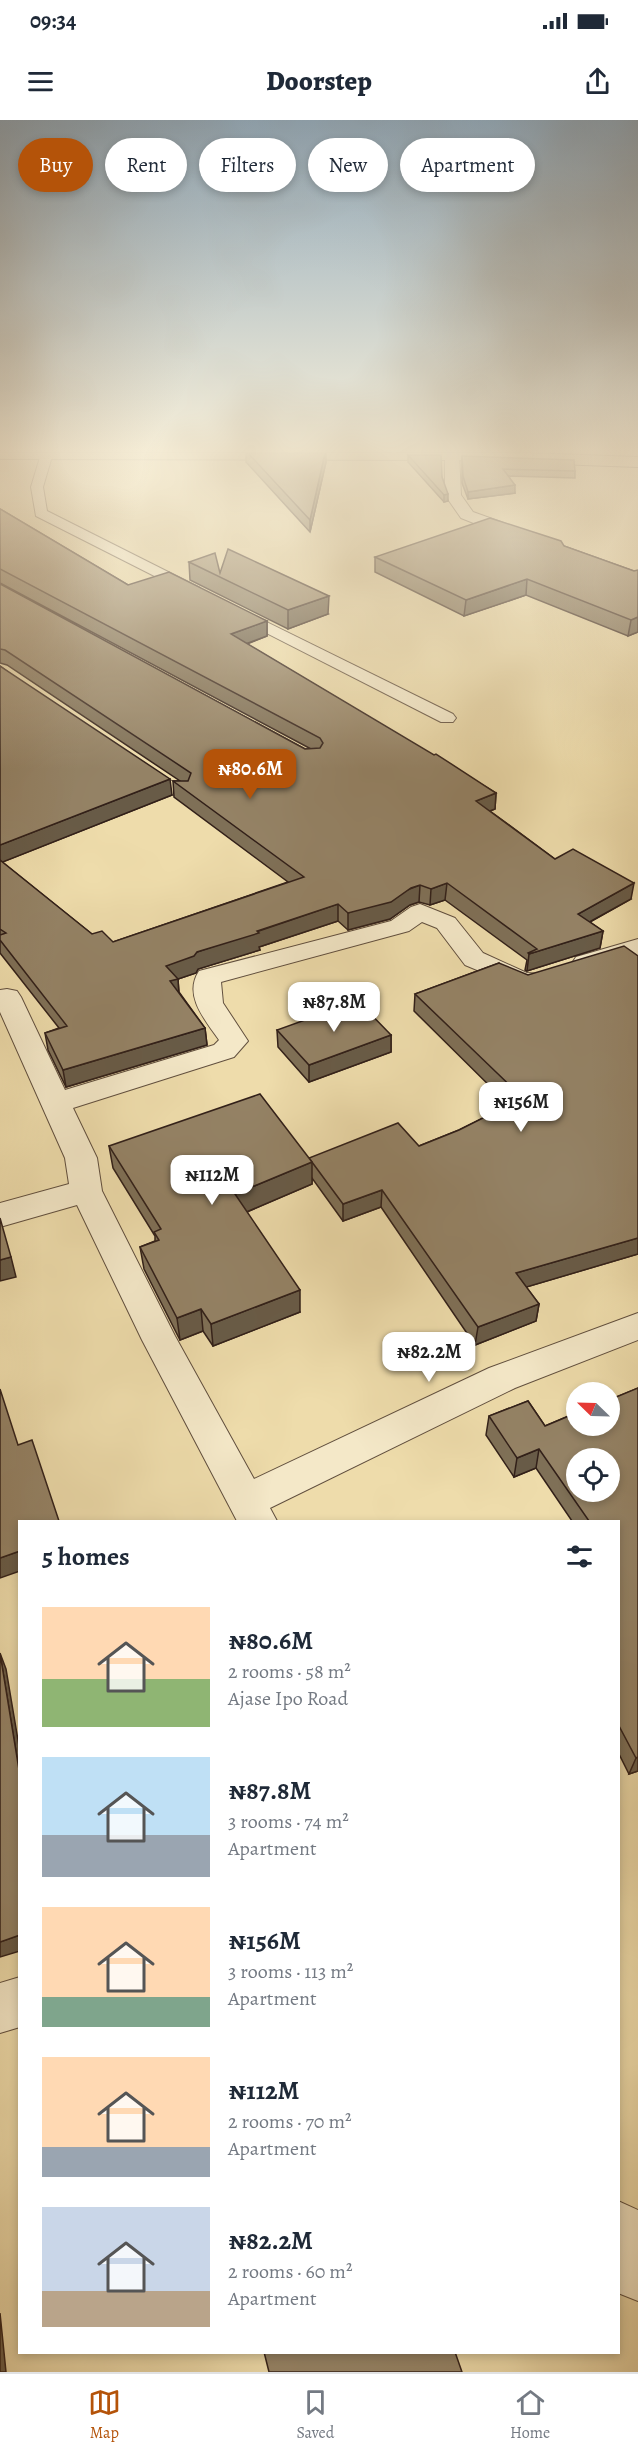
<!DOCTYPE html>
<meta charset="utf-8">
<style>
:root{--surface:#fff;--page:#f2f2f3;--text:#1f2937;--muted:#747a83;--line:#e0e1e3;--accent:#b45309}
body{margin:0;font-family:Alegreya,serif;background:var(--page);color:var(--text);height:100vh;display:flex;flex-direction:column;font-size:22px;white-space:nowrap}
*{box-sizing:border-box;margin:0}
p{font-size:20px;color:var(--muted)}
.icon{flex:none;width:33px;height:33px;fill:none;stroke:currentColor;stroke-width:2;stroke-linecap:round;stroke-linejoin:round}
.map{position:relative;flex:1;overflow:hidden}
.side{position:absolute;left:18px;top:1400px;width:602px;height:834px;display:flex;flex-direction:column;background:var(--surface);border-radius:0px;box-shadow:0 3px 9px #0003}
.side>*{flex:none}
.top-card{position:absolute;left:18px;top:18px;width:603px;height:54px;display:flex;gap:12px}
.needle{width:39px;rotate:293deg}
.fabs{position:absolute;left:566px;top:1262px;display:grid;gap:12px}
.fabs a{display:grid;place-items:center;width:54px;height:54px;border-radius:50%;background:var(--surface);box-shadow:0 3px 9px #0003;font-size:30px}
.price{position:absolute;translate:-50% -51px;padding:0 14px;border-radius:12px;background:#fff;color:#222;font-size:20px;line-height:39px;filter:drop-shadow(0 2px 3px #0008)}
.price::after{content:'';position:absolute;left:50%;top:36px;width:18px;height:14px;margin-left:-9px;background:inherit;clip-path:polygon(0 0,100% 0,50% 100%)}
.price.selected{background:var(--accent);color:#fff}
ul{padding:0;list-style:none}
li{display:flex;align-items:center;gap:18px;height:150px;padding:0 24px}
li span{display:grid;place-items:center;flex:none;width:168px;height:120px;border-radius:0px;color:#555}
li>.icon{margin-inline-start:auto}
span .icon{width:72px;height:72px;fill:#fffc;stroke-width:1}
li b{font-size:26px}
h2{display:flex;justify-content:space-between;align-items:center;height:72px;padding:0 24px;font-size:26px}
.tag{padding:0 21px;border-radius:27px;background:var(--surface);box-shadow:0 3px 9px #0003;font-size:21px;line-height:54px}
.tag.selected{background:var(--accent);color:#fff}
.status{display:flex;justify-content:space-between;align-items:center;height:42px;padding:0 30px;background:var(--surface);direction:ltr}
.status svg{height:16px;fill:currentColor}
header{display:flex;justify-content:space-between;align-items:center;height:78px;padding:0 24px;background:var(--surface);font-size:27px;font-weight:800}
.dock{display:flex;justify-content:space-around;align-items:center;height:84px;border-top:2px solid var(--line);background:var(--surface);font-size:16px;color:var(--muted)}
.dock a{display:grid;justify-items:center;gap:3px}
.dock .selected{color:var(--accent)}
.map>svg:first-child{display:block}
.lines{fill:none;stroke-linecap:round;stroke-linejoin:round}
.lane-casing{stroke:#614f3e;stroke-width:2}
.street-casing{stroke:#614f3e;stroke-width:2}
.highway-casing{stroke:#322019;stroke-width:2}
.lane{fill:#f4e8c8;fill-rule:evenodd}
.street{fill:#f4e8c8;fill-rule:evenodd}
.highway{fill:#eedcab;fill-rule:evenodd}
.wall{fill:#7f7057;stroke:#322019;stroke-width:1.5;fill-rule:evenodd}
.shaded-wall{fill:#685b47;stroke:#322019;stroke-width:1.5}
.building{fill:#948265;stroke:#322019;stroke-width:1.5;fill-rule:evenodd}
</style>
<div class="status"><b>09:34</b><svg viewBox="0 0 49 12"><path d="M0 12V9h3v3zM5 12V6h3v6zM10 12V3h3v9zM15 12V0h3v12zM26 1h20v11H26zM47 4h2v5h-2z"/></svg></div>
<header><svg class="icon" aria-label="menu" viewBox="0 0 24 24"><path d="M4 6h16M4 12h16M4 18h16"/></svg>Doorstep<svg class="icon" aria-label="share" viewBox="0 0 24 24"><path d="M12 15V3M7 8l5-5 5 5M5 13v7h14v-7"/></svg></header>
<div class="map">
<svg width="638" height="2252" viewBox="0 0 638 2252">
<rect width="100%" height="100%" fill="#eedcab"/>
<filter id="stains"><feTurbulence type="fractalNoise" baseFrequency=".00333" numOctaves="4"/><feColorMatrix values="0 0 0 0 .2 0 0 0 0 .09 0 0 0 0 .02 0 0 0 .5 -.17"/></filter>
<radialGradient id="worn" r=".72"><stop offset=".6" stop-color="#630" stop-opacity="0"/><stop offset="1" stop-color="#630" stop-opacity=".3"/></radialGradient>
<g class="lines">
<defs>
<g id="lane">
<path d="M53,333L43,367L47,391L200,468L202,471L200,474H190L36,396L31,367L41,334Z"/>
<path d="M234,486L453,594L456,598L453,602H441L229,494L226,491L229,488Z"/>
</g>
<g id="street">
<path d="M445,333L459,335L461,375L473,392L526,411L528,415L526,419H514L461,398L445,375Z"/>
<path d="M420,784L455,798L483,833L527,853L540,854L543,860L540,866L525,870L465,845L437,808L422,802L409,811L221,862L223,883L248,921L234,937L73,988L97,1038L102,1071L175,1216L254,1359L489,1248L638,1193V1220L515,1268L270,1388L277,1401H237L142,1220L77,1085L0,1107V1083L69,1064L65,1038L0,892V870L7,869L17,871L21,877L65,970L214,925L219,920C205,900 183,875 199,851L391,801L411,787Z"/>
<path d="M638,819V835L585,851L576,849L572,843L576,837Z"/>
<path d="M20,1857V1907L0,1913V1863Z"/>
<path d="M618,2081L638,2090V2181L618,2173Z"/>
</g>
<path id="highway" d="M0,333H527L638,337V347L451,340L0,339Z"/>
</defs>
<use href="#lane" class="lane-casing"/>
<use href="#street" class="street-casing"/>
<use href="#highway" class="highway-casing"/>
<use href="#lane" class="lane"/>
<use href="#street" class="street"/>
<use href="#highway" class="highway"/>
</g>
<g class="wall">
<path d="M246,333H326V342L310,412L246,342Z"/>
<path d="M408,335L442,357L448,381L444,382L408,342Z"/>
<path d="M462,336L575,351V358L509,356L515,373L468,379L462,363Z"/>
<path d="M0,389L128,465L267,501V516L247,524L496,673L495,689L490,691L555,739L631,779L590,802L603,811L600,828L527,851L525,850L527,840L445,780L430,785L419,782L410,785L390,799L348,810L338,801L259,827L260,830L198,849L196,853L178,859L179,872L205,908L207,925L66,967L48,930L45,913L59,908L0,833V546L172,675L2,742L92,814L113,822L288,762L174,677L173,661H180L7,545L0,543V464L305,629H311L0,463Z"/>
<path d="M564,426L634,451L638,512L628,516L526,475L464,496L375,452V437Z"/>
<path d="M189,442L220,453L328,494L288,509L190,460Z"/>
<path d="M499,843L638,1134L526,1167L539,1184L536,1201L475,1225L381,1087L343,1101L312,1058V1064L247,1092L300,1192L213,1226L203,1211L180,1220L144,1149L140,1127L155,1121V1116L113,1048L109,1026L309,1039V1038L419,1026L459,1010L509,985L414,891L415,874Z"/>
<path d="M277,910L391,915V932L309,962L278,927Z"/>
<path d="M638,1268V1651L629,1654L618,1632V1401H572L536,1348L514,1357L486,1315L489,1296L528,1281L545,1306L576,1293V1305H609V1280ZM576,1338H609V1371H576Z"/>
</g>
<g class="shaded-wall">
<path d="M325,333L326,342L310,412V400Z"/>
<path d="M515,365V373L468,379V372Z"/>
<path d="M448,374V381L444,382V375Z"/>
<path d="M527,459L526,475L464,496L466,480Z"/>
<path d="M329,476L328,494L288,509V490Z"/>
<path d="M638,497V512L628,516L631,500Z"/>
<path d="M267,501V516L232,529L231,514Z"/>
<path d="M170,659L172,675L0,743V752V725Z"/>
<path d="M496,673L495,689L474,697L476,681Z"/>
<path d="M447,763L445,780L430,785L431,769Z"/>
<path d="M634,763L631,779L575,810L578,794Z"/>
<path d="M420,765L419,782L410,785L390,799L348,810V793Z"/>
<path d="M338,784V801L259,827L260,830L198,849L196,853L178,859L179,876L168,863L166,846L197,832Z"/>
<path d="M603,811L600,828L527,851L529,834Z"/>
<path d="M205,908L207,925L66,967L63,950Z"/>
<path d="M391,915V932L309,962V945Z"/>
<path d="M312,1042V1064L237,1096L235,1074Z"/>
<path d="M382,1070L381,1087L343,1101V1084Z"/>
<path d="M638,1118V1134L513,1171L516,1153Z"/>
<path d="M11,1137L16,1157L0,1161V1140Z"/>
<path d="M300,1170V1192L213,1226L211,1204Z"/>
<path d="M539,1184L536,1201L475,1225L478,1207Z"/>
<path d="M201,1189L203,1211L180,1220L177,1198Z"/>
<path d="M539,1329L536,1348L514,1357L517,1338Z"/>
<path d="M20,1431V1451L0,1458V1438Z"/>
<path d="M0,1533L6,1549L20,1632V1656Z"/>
<path d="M638,1637V1651L629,1654L636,1638Z"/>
<path d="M20,1815V1831L0,1837V1822Z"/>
<path d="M0,2193L6,2252H0Z"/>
</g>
<g class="building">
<path d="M248,333H325L310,400Z"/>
<path d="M408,335H441L442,357L448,374L444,375Z"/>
<path d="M462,336L574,340L575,351L503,349L515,365L468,372L463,356Z"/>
<path d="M0,389L128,465L169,452L267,501L231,514L434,635L436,634L496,673L476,681L555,739L573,729L634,763L578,794L603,811L529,834L528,833L537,829L447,763L431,769L420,765L411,768L391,782L348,793L338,784L257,811L259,813L197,832L194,836L166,846L178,859L170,861L205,908L63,950L45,913L67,906L0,820V815L6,813L0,809V740L92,814L102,811L113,822L304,757L173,661H188L191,653L5,530L0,529V464L305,629L320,628L323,623L320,618L0,449Z"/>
<path d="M490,398L561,421L564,426L634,451L638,450V497L631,500L527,459L466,480L375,437Z"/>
<path d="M228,429L329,476L288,490L189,442L215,433L220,453Z"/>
<path d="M0,546L170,659L0,725Z"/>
<path d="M624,826L638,836V1118L516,1153L539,1184L478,1207L382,1070L343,1084L309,1038L398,1003L419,1026L459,1010L523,978L415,874L499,843L528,855Z"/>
<path d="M358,881L391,915L309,945L277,910Z"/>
<path d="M260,974L312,1042L235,1074L300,1170L211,1204L201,1189L177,1198L140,1127L159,1120L154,1112L161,1109L109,1026Z"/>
<path d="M0,1098L11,1137L0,1140Z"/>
<path d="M638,1268V1637L636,1638L618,1604V1401H589L539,1329L517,1338L489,1296L528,1281L545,1306L576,1293V1305H609V1280ZM576,1338H609V1371H576Z"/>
<path d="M0,1269L18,1325L32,1320L59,1401H20V1431L0,1438Z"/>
<path d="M0,1533L20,1656V1815L0,1822Z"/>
<path d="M264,2232H455L462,2252H269Z"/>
</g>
<linearGradient id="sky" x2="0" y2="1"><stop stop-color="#91aabc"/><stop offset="0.51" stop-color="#f7efd9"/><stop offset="1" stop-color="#f7efd9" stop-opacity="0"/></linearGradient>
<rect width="638" height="649" fill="url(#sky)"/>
<rect width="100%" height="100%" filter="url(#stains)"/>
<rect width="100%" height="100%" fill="url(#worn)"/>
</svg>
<div class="fabs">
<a><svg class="needle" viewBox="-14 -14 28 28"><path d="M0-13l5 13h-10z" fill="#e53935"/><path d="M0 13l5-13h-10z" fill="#747a83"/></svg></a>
<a><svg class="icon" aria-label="locate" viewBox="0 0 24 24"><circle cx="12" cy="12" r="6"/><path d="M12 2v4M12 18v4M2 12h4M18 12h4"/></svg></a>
</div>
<b class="price selected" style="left:250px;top:680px">₦80.6M</b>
<b class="price" style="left:334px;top:913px">₦87.8M</b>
<b class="price" style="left:521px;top:1013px">₦156M</b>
<b class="price" style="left:212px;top:1086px">₦112M</b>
<b class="price" style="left:429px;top:1263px">₦82.2M</b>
<div class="top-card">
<a class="tag selected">Buy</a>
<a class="tag">Rent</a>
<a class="tag">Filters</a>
<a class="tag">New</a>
<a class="tag">Apartment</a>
</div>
<section class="side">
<h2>5 homes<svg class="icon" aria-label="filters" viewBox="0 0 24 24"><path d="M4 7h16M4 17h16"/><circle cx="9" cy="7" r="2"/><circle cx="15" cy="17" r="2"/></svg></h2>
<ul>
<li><span style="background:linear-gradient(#ffd9b3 60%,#8fb573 0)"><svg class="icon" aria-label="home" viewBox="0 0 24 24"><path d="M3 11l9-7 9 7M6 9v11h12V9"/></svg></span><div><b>₦80.6M</b><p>2 rooms · 58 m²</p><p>Ajase Ipo Road</p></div></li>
<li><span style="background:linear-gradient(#bfe0f5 65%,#9aa5b1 0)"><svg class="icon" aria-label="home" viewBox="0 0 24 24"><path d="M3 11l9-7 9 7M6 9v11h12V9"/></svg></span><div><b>₦87.8M</b><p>3 rooms · 74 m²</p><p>Apartment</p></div></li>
<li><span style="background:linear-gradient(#ffd9b3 75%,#7fa58c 0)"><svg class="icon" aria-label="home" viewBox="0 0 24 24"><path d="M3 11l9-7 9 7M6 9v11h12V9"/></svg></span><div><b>₦156M</b><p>3 rooms · 113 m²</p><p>Apartment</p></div></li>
<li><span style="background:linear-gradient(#ffd9b3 75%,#9aa5b1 0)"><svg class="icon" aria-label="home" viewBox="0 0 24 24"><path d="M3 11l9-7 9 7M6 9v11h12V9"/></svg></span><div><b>₦112M</b><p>2 rooms · 70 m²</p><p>Apartment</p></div></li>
<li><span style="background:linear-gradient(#c9d6e8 70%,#b9a48a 0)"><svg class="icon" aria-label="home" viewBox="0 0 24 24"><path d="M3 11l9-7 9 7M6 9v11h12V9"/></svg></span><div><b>₦82.2M</b><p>2 rooms · 60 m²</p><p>Apartment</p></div></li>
</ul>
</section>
</div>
<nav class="dock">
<a class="selected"><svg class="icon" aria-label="map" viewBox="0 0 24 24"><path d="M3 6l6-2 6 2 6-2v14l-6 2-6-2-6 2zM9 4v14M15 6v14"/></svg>Map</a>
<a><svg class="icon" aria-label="saved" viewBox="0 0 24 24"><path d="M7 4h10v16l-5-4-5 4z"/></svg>Saved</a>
<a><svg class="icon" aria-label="home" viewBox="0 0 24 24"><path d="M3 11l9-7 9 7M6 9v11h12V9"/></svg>Home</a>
</nav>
